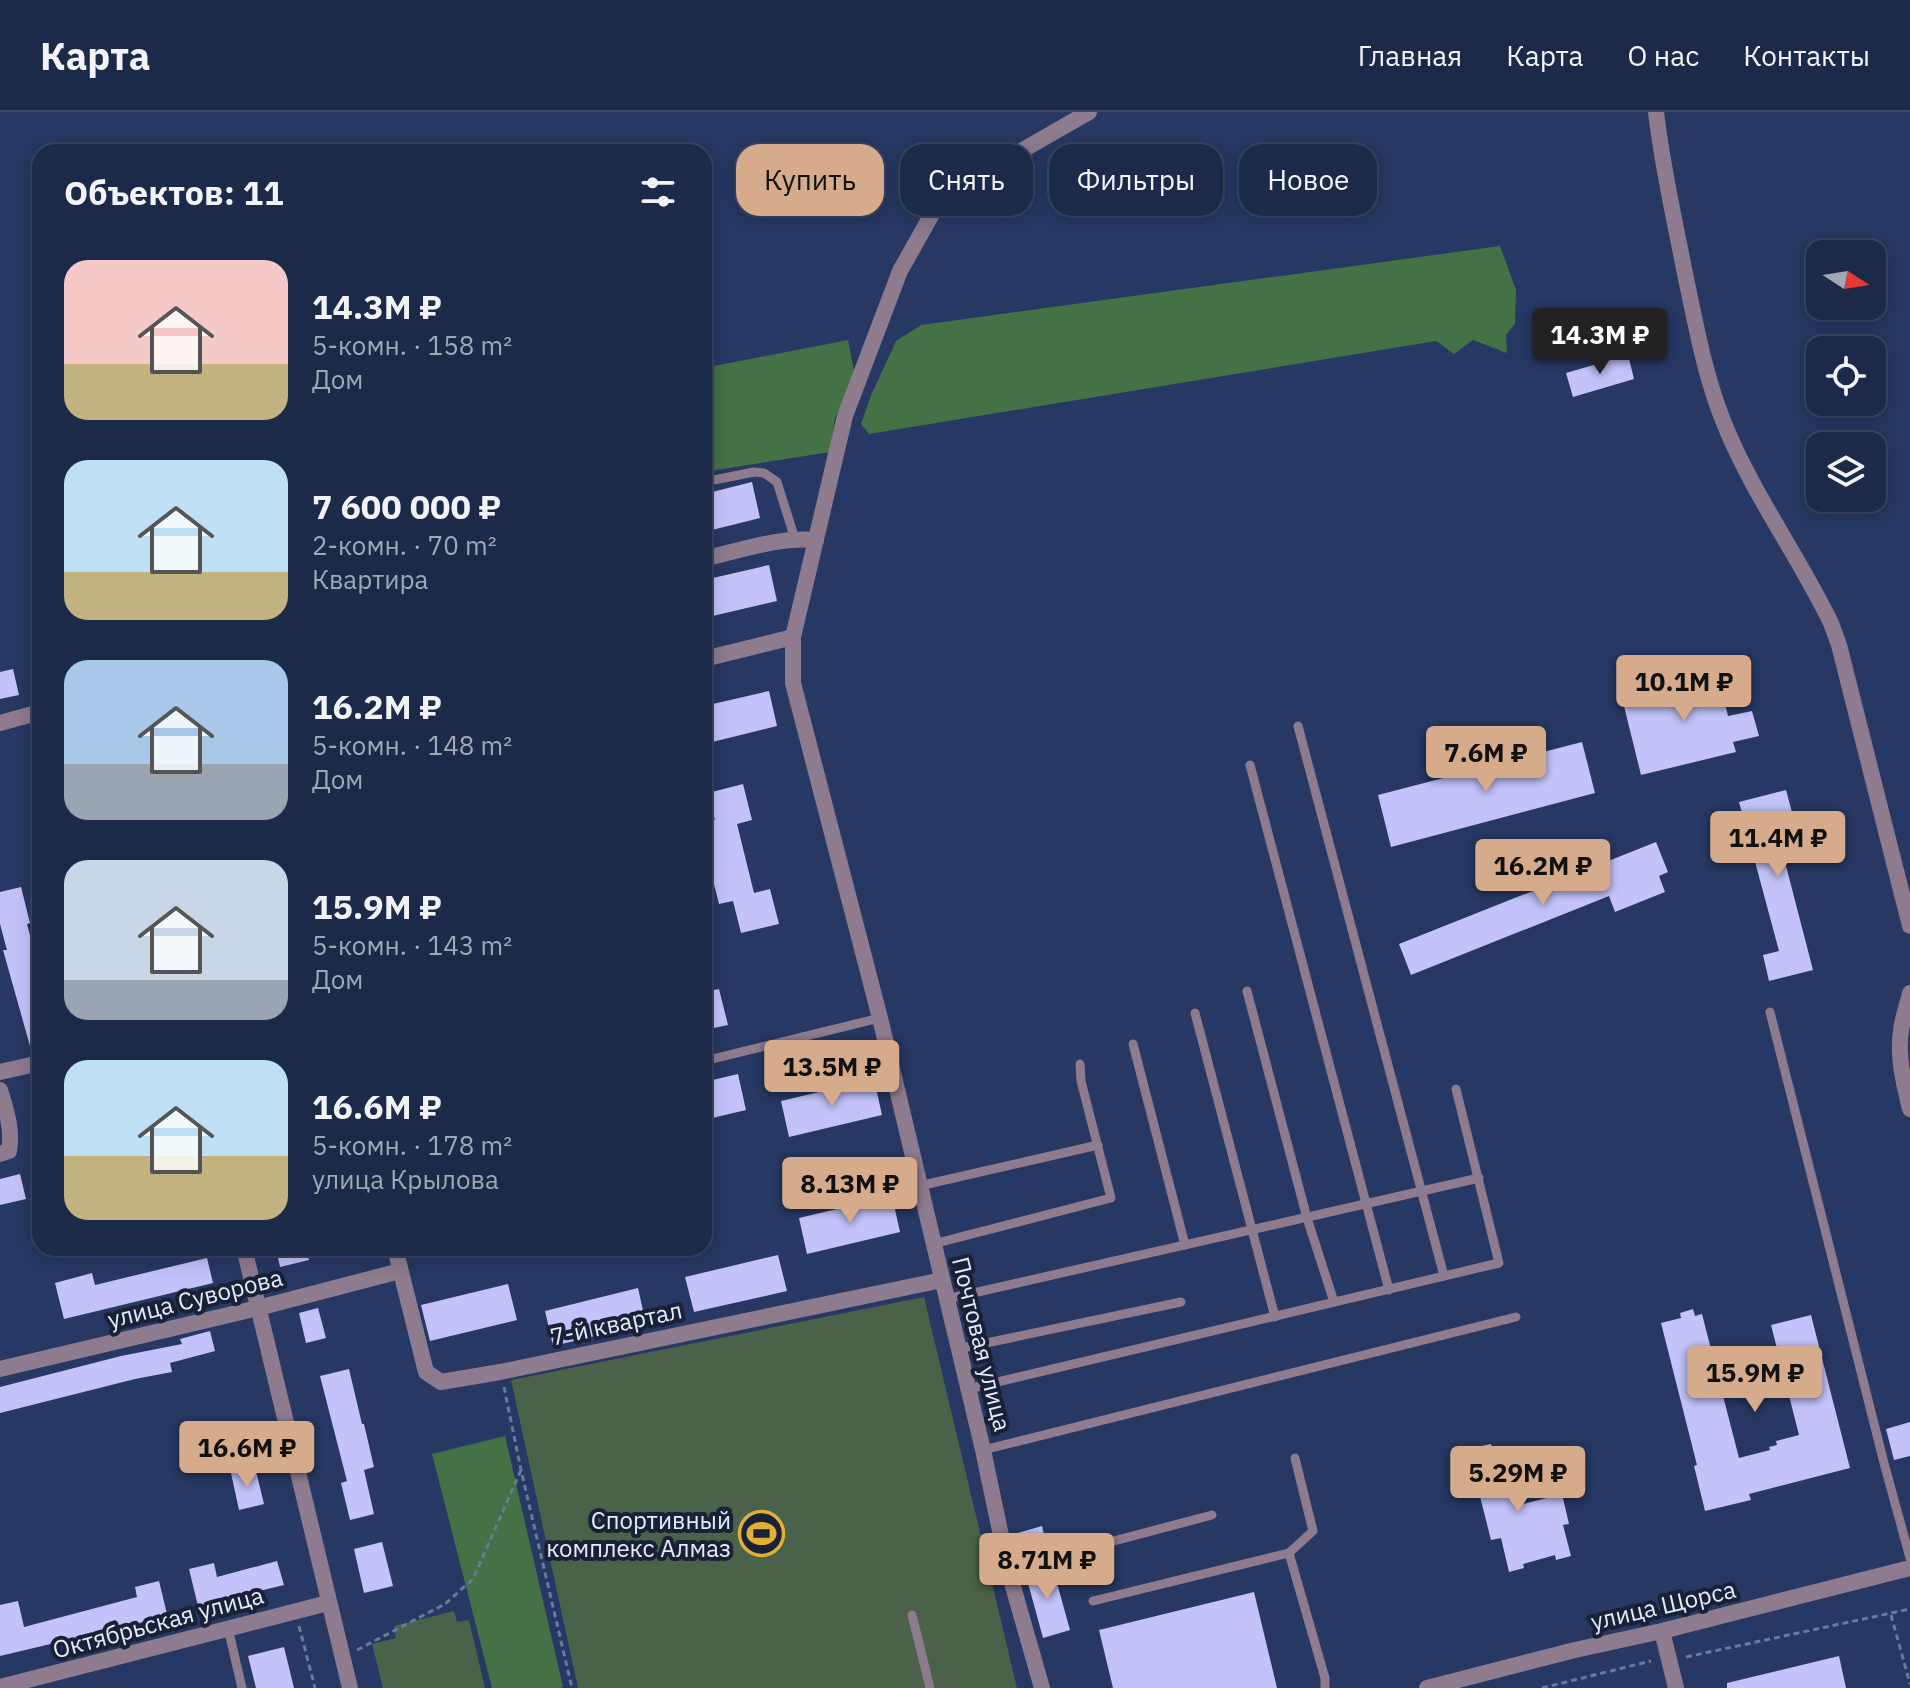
<!DOCTYPE html>
<html lang="ru">
<meta charset="utf-8">
<style>
:root{--surface:#1c2a4a;--page:#293654;--text:#f1f3f6;--muted:#a0a7b5;--line:#3a4662;--accent:#d6ab8b}
body{margin:0;font-family:"IBM Plex Sans",sans-serif;background:var(--page);color:var(--text);height:100vh;display:flex;flex-direction:column;font-size:30px;white-space:nowrap}
*{box-sizing:border-box;margin:0}
p{font-size:26px;color:var(--muted)}
.icon{flex:none;width:44px;height:44px;fill:none;stroke:currentColor;stroke-width:2;stroke-linecap:round;stroke-linejoin:round}
.map{position:relative;flex:1;overflow:hidden}
.panel{position:absolute;left:32px;top:32px;width:680px;height:1112px;display:flex;flex-direction:column;background:var(--surface);border-radius:24px;box-shadow:0 4px 20px #0003,0 0 0 2px var(--line)}
.panel>*{flex:none}
.hud{position:absolute;left:736px;top:32px;width:760px;height:72px;display:flex;gap:16px}
.needle{width:52px;rotate:102deg}
.tools{position:absolute;left:1806px;top:128px;display:grid;gap:16px}
.tools a{display:grid;place-items:center;width:80px;height:80px;border-radius:16px;background:var(--surface);box-shadow:0 4px 20px #0003,0 0 0 2px var(--line);font-size:40px}
.price{position:absolute;translate:-50% -68px;padding:0 18px;border-radius:8px;background:var(--accent);color:#111;font-size:26px;line-height:52px;filter:drop-shadow(0 2px 4px #0008)}
.price::after{content:'';position:absolute;left:50%;top:48px;width:24px;height:18px;margin-left:-12px;background:inherit;clip-path:polygon(0 0,100% 0,50% 100%)}
.price.active{background:#222;color:#fff}
ul{padding:0;list-style:none}
li{display:flex;align-items:center;gap:24px;height:200px;padding:0 32px}
li span{display:grid;place-items:center;flex:none;width:224px;height:160px;border-radius:24px;color:#555}
li>.icon{margin-inline-start:auto}
span .icon{width:96px;height:96px;fill:#fffc;stroke-width:1}
li b{font-size:34px}
h2{display:flex;justify-content:space-between;align-items:center;height:96px;padding:0 32px;font-size:34px}
.pill{padding:0 28px;border-radius:24px;background:var(--surface);box-shadow:0 4px 20px #0003,0 0 0 2px var(--line);font-size:28px;line-height:72px}
.pill.active{background:var(--accent);color:#111}
header{display:flex;align-items:center;gap:48px;box-sizing:border-box;height:112px;padding:0 40px;background:var(--surface);border-bottom:2px solid var(--line)}
header strong{font-size:38px}
nav{display:flex;gap:44px;margin-inline-start:auto;font-size:28px}
.map>svg:first-child{display:block}
.green{fill:#496249}
.forest{fill:#457147}
.building{fill:#c3c2fb}
.lines{fill:none;stroke-linecap:round;stroke-linejoin:round}
.path{stroke:#6b799a;stroke-width:3;stroke-dasharray:6 4;stroke-linecap:butt}
.lane{stroke:#8e7b8e;stroke-width:9}
.street{stroke:#8e7b8e;stroke-width:16}
.labels{text-anchor:middle;dominant-baseline:central;stroke-width:8;stroke-linejoin:round;paint-order:stroke}
.street-label{font-size:24px;fill:#e4ecfc;stroke:#182135}
.poi-label{font-size:24px;fill:#e4ecfc;stroke:#182135;text-anchor:end}
</style>
<header>
<strong>Карта</strong>
<nav><a>Главная</a><a>Карта</a><a>О нас</a><a>Контакты</a></nav>
</header>
<div class="map">
<svg width="1910" height="1576" viewBox="0 0 1910 1576">
<rect width="100%" height="100%" fill="#263863"/>
<g class="green">
<path d="M924,1185L1017,1576H578L511,1268Z"/>
<path d="M454,1499L457,1510L469,1508L485,1576H383L372,1532L396,1526L394,1514Z"/>
</g>
<g class="forest">
<path d="M1500,134L1516,178L1515,212L1506,223L1507,241L1473,228L1454,242L1436,229L869,322L861,312L872,281L896,229L921,213Z"/>
<path d="M848,228L855,264L835,306L830,340L704,360V256Z"/>
<path d="M505,1324L563,1575L560,1576H492L432,1342Z"/>
</g>
<g class="building">
<path d="M1628,243L1634,267L1573,285L1566,261Z"/>
<path d="M752,370L760,406L704,420V382Z"/>
<path d="M769,453L777,489L704,506V468Z"/>
<path d="M13,557L19,583L0,587V560Z"/>
<path d="M1717,558L1728,604L1752,599L1759,624L1733,630L1736,640L1641,663L1621,582Z"/>
<path d="M769,579L777,614L704,632V594Z"/>
<path d="M1582,630L1595,681L1391,735L1378,683Z"/>
<path d="M743,672L752,708L737,712L754,781L770,777L779,812L741,821L733,789L719,792L704,732V711L715,708L708,681Z"/>
<path d="M1786,678L1804,745L1785,750L1813,858L1769,869L1763,843L1779,839L1739,690Z"/>
<path d="M1656,730L1668,760L1659,764L1665,780L1615,800L1609,784L1411,863L1399,832Z"/>
<path d="M21,775L30,811L27,812L40,862V940L32,941L3,838H7L0,812V780Z"/>
<path d="M719,877L728,913L704,918V880Z"/>
<path d="M738,962L746,998L704,1008V970Z"/>
<path d="M874,967L882,1003L789,1025L781,989Z"/>
<path d="M20,1062L26,1087L0,1093V1067Z"/>
<path d="M892,1084L900,1120L807,1142L799,1106Z"/>
<path d="M276,1136H306L309,1148L280,1155Z"/>
<path d="M778,1143L787,1179L694,1200L685,1165Z"/>
<path d="M207,1146L213,1171L64,1207L55,1171L92,1161L95,1173Z"/>
<path d="M508,1172L517,1208L430,1229L421,1193Z"/>
<path d="M638,1176L646,1212L553,1234L545,1199Z"/>
<path d="M318,1196L326,1226L306,1231L299,1201Z"/>
<path d="M1693,1197L1695,1204L1702,1202L1739,1346L1770,1338L1769,1335L1777,1333L1776,1329L1799,1323L1771,1213L1811,1203L1850,1356L1749,1382L1751,1388L1705,1399L1694,1354L1697,1353L1661,1211L1681,1206L1680,1201Z"/>
<path d="M210,1219L215,1239L170,1251L172,1260L135,1267L0,1301V1275L121,1244L182,1232L180,1227Z"/>
<path d="M349,1257L362,1312H364L374,1355L364,1358L374,1402L350,1408L341,1371L347,1369L320,1264Z"/>
<path d="M1910,1310V1344L1894,1348L1886,1317Z"/>
<path d="M1491,1332L1497,1355L1512,1351L1523,1392L1562,1382L1569,1412L1563,1413L1571,1444L1556,1448L1555,1443L1523,1452L1524,1456L1509,1460L1501,1426L1491,1428L1468,1337Z"/>
<path d="M255,1355L264,1392L239,1398L231,1361Z"/>
<path d="M1042,1414L1048,1439L1021,1446L1014,1422Z"/>
<path d="M382,1430L393,1474L364,1481L354,1437Z"/>
<path d="M277,1449L284,1473L198,1494L189,1457L214,1451L217,1465Z"/>
<path d="M1052,1453L1070,1518L1043,1526L1025,1460Z"/>
<path d="M159,1469L168,1506L143,1512V1510L0,1544V1493L18,1489L24,1515L137,1485L135,1475Z"/>
<path d="M1254,1480L1277,1576H1113L1099,1518Z"/>
<path d="M284,1535L294,1576H256L248,1544Z"/>
<path d="M1839,1544L1846,1576H1727V1571Z"/>
</g>
<g class="lines">
<g class="path">
<path d="M504,1275L521,1358L572,1576"/>
<path d="M1891,1503L1910,1572"/>
<path d="M299,1514L315,1576"/>
<path d="M357,1538L445,1492L473,1467L521,1358"/>
<path d="M1686,1545L1910,1497"/>
<path d="M1542,1576L1651,1549"/>
</g>
<g class="lane">
<path d="M704,370L754,360L764,361L777,370L795,427"/>
<path d="M1298,614L1444,1164"/>
<path d="M1250,653L1389,1178"/>
<path d="M1247,879L1307,1106L1334,1190"/>
<path d="M1770,900L1884,1351L1910,1446"/>
<path d="M1195,901L1275,1205"/>
<path d="M1133,932L1185,1133"/>
<path d="M704,949L880,906"/>
<path d="M919,1074L1098,1033"/>
<path d="M933,1132L1111,1086L1081,969L1080,952"/>
<path d="M947,1187L1479,1066"/>
<path d="M958,1237L1181,1190"/>
<path d="M968,1277L1499,1151L1456,977"/>
<path d="M983,1338L1516,1205"/>
<path d="M1289,1441L1313,1419L1295,1346"/>
<path d="M1008,1457L1212,1403"/>
<path d="M1093,1489L1289,1441L1325,1566V1576"/>
<path d="M912,1503L930,1576"/>
<path d="M228,1516L242,1576"/>
</g>
<g class="street">
<path d="M1656,0C1662,53 1674,105 1684,157C1695,208 1704,262 1724,311C1752,381 1798,443 1831,511L1839,533L1910,814"/>
<path d="M704,447C741,438 778,425 816,428"/>
<path d="M704,547L793,525"/>
<path d="M0,611L40,600"/>
<path d="M1910,881C1907,894 1902,907 1901,919C1897,945 1904,972 1910,997"/>
<path d="M0,960L40,951"/>
<path d="M0,978C6,998 13,1018 9,1039L0,1042"/>
<path d="M244,1136L350,1576"/>
<path d="M395,1136L426,1260L441,1270L500,1260L942,1168"/>
<path d="M0,1257L258,1196L400,1159"/>
<path d="M1662,1519L1676,1576"/>
<path d="M0,1575L328,1491"/>
<path d="M1042,1576L1008,1457L983,1338L880,906L793,571V525L845,304L900,159L936,95L967,70L1089,0"/>
<path d="M1427,1576L1575,1538L1662,1519L1910,1456"/>
</g>
</g>
<defs>
<symbol id="stadium-ring" viewBox="-11 -11 22 22"><circle r="9.5" fill="#182135" stroke="#e1af34" stroke-width="1.5"/><path d="M0-5a6.5 5 0 1 0 0 10a6.5 5 0 1 0 0-10ZM-3.5-1.8h7v3.6h-7Z" fill="#e1af34"/></symbol>
</defs>
<g fill-rule="evenodd">
<use href="#stadium-ring" x="736" y="1396" width="51" height="51"/>
</g>
<g class="labels">
<g class="street-label">
<text transform="translate(195 1186) rotate(-14)">улица Суворова</text>
<text transform="translate(616 1211) rotate(-12)">7-й квартал</text>
<text transform="translate(982 1232) rotate(76)">Почтовая улица</text>
<text transform="translate(1663 1493) rotate(-13)">улица Щорса</text>
<text transform="translate(158 1510) rotate(-15)">Октябрьская улица</text>
</g>
<g class="poi-label">
<text x="731" y="1408">Спортивный<tspan x="731" dy="28">комплекс Алмаз</tspan></text>
</g>
</g>
</svg>
<div class="tools">
<a><svg class="needle" viewBox="-14 -14 28 28"><path d="M0-13l5 13h-10z" fill="#e53935"/><path d="M0 13l5-13h-10z" fill="#a0a7b5"/></svg></a>
<a><svg class="icon" aria-label="locate" viewBox="0 0 24 24"><circle cx="12" cy="12" r="6"/><path d="M12 2v4M12 18v4M2 12h4M18 12h4"/></svg></a>
<a><svg class="icon" aria-label="layers" viewBox="0 0 24 24"><path d="M12 4l9 5-9 5-9-5zM3 14l9 5 9-5"/></svg></a>
</div>
<b class="price active" style="left:1600px;top:264px">14.3M ₽</b>
<b class="price" style="left:1684px;top:611px">10.1M ₽</b>
<b class="price" style="left:1486px;top:682px">7.6M ₽</b>
<b class="price" style="left:1778px;top:767px">11.4M ₽</b>
<b class="price" style="left:1543px;top:795px">16.2M ₽</b>
<b class="price" style="left:832px;top:996px">13.5M ₽</b>
<b class="price" style="left:850px;top:1113px">8.13M ₽</b>
<b class="price" style="left:1755px;top:1302px">15.9M ₽</b>
<b class="price" style="left:247px;top:1377px">16.6M ₽</b>
<b class="price" style="left:1518px;top:1402px">5.29M ₽</b>
<b class="price" style="left:1047px;top:1489px">8.71M ₽</b>
<div class="hud">
<a class="pill active">Купить</a>
<a class="pill">Снять</a>
<a class="pill">Фильтры</a>
<a class="pill">Новое</a>
</div>
<section class="panel">
<h2>Объектов: 11<svg class="icon" aria-label="filters" viewBox="0 0 24 24"><path d="M4 7h16M4 17h16"/><circle cx="9" cy="7" r="2"/><circle cx="15" cy="17" r="2"/></svg></h2>
<ul>
<li><span style="background:linear-gradient(#f6c9c9 65%,#c2b280 0)"><svg class="icon" aria-label="home" viewBox="0 0 24 24"><path d="M3 11l9-7 9 7M6 9v11h12V9"/></svg></span><div><b>14.3M ₽</b><p>5-комн. · 158 m²</p><p>Дом</p></div></li>
<li><span style="background:linear-gradient(#bfe0f5 70%,#c2b280 0)"><svg class="icon" aria-label="home" viewBox="0 0 24 24"><path d="M3 11l9-7 9 7M6 9v11h12V9"/></svg></span><div><b>7 600 000 ₽</b><p>2-комн. · 70 m²</p><p>Квартира</p></div></li>
<li><span style="background:linear-gradient(#a9c7e8 65%,#9aa5b1 0)"><svg class="icon" aria-label="home" viewBox="0 0 24 24"><path d="M3 11l9-7 9 7M6 9v11h12V9"/></svg></span><div><b>16.2M ₽</b><p>5-комн. · 148 m²</p><p>Дом</p></div></li>
<li><span style="background:linear-gradient(#c9d6e8 75%,#9aa5b1 0)"><svg class="icon" aria-label="home" viewBox="0 0 24 24"><path d="M3 11l9-7 9 7M6 9v11h12V9"/></svg></span><div><b>15.9M ₽</b><p>5-комн. · 143 m²</p><p>Дом</p></div></li>
<li><span style="background:linear-gradient(#bfe0f5 60%,#c2b280 0)"><svg class="icon" aria-label="home" viewBox="0 0 24 24"><path d="M3 11l9-7 9 7M6 9v11h12V9"/></svg></span><div><b>16.6M ₽</b><p>5-комн. · 178 m²</p><p>улица Крылова</p></div></li>
</ul>
</section>
</div>
